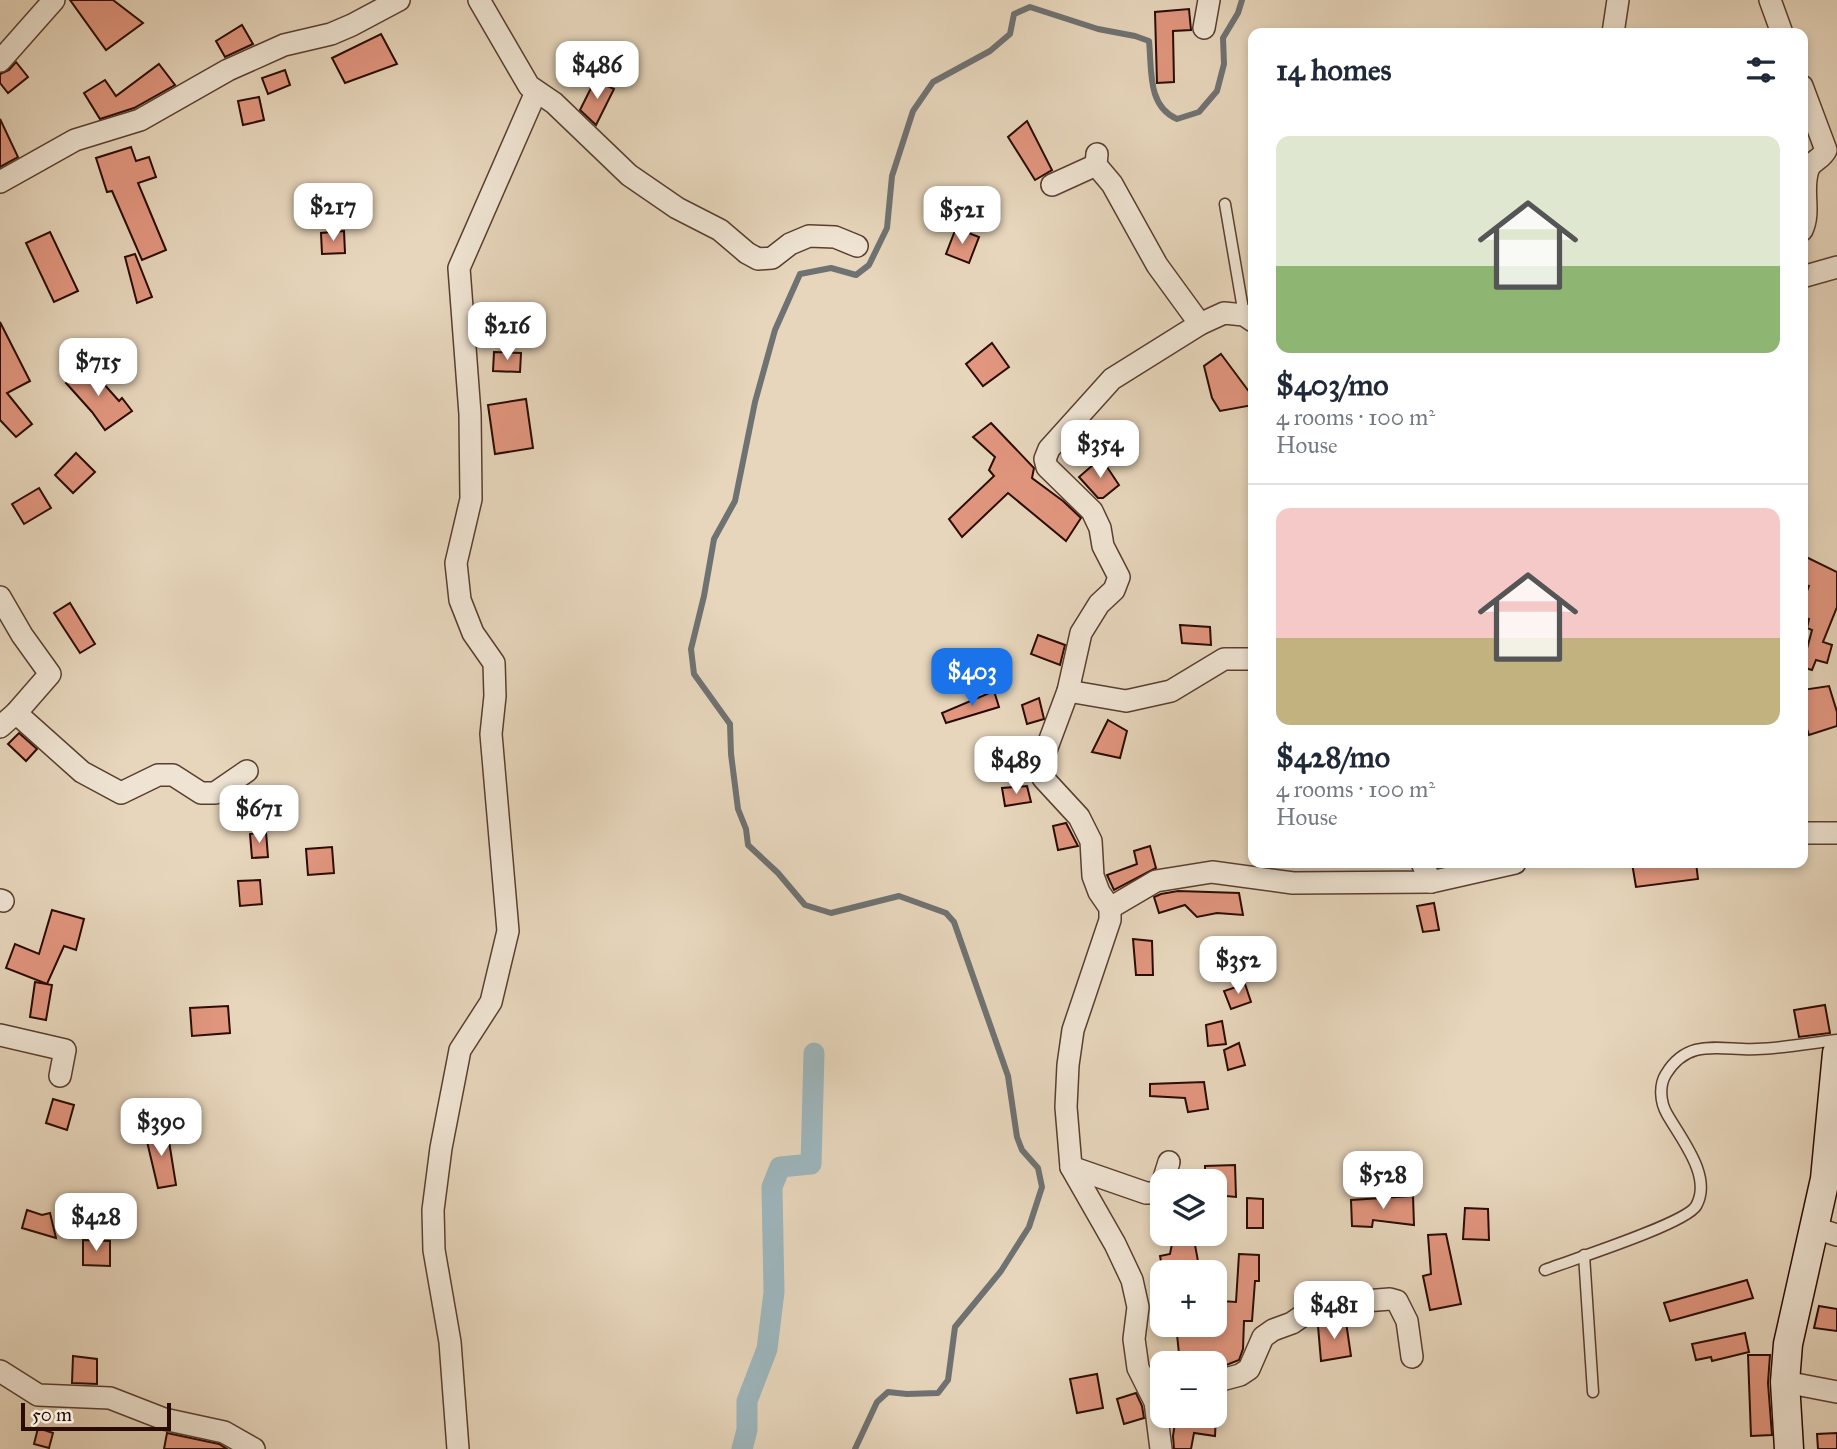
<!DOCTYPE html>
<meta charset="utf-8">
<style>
:root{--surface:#fff;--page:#f6f6f7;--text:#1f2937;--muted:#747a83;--line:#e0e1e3;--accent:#1a73e8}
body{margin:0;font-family:"IM FELL Great Primer",serif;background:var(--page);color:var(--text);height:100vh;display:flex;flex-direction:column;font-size:26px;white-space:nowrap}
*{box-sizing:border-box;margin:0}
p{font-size:23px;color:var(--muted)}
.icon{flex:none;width:38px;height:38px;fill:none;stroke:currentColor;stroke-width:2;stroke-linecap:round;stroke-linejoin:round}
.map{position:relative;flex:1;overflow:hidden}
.sheet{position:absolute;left:1248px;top:28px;width:560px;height:840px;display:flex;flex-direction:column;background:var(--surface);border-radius:14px;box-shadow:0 4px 10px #0003}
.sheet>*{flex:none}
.buttons{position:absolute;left:1150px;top:1169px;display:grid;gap:14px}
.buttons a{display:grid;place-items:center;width:77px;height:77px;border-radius:14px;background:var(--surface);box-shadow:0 4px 10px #0003;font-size:35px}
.scale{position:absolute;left:21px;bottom:18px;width:150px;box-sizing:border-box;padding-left:7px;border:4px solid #2a0b01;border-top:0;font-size:19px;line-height:24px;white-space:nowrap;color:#2a0b01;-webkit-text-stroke:5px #efe4d3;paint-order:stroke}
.price{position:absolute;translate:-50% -60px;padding:0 16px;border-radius:14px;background:#fff;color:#222;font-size:23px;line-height:46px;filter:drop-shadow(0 2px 4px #0008)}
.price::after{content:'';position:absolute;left:50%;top:42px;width:21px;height:16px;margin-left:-10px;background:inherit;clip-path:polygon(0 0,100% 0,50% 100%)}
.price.current{background:var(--accent);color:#fff}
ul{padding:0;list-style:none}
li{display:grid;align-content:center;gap:14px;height:371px;padding:0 28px}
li+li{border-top:2px solid var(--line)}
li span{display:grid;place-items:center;height:217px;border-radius:14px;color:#555}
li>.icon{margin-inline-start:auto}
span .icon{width:126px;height:126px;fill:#fffc;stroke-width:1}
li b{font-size:30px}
h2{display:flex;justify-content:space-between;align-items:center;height:84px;padding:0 28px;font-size:30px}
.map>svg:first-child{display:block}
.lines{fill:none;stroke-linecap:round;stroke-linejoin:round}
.stream{stroke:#6f7272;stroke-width:6}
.canal{stroke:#9db6bd;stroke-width:21}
.building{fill:#e2967f;stroke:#2a0b01;stroke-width:2}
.service-casing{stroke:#593e30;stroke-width:13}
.minor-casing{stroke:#593e30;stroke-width:24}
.secondary-casing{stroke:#2a0b01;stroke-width:31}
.service{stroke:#efe4d3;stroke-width:10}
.minor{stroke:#efe4d3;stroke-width:21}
.secondary{stroke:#efe4d3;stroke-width:28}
</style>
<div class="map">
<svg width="1837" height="1449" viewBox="0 0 1837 1449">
<rect width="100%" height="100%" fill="#e7d6bc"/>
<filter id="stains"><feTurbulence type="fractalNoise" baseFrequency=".00286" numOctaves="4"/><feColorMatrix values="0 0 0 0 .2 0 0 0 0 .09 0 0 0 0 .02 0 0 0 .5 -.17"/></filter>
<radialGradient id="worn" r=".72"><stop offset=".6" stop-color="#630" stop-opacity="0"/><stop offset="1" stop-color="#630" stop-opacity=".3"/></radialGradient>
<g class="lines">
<path class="stream" d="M855,1449L877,1402L888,1392L907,1394L938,1393L948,1380L955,1327L1001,1271L1029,1227L1042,1187L1038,1168L1022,1150L1017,1137L1008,1076L954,922L946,913L899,896L831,913L805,905L778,873L748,845L746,829L738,809L731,754L730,724L694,674L691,649L704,596L714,539L735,501L755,402L775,330L800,274L831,268L856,275L869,265L887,228L892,176L913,111L933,82L990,51L1010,34L1014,14L1030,7L1098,29L1135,36L1149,41C1152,70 1147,106 1177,119L1199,112L1217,91L1224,64L1223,38L1238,13L1242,0"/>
<path class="canal" d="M742,1449L747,1430V1401L767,1349L774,1292L772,1187L780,1167L811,1164L814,1053"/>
</g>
<g class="building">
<path d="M70,0H113L143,23L106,50Z"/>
<path d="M1189,9L1191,30L1173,31L1174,82L1157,83L1155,12Z"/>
<path d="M242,25L253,44L225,57L216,41Z"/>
<path d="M381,34L397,64L345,83L332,58Z"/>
<path d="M16,62L28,77L8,93L0,83V74L9,70Z"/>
<path d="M159,64L175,85L134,108L100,119L84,93L105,80L116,96Z"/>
<path d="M285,70L290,85L268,94L262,78Z"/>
<path d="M595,80L614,89L596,125L580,110Z"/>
<path d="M259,97L264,120L243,125L238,101Z"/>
<path d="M0,119L18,157L0,167Z"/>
<path d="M1027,121L1052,170L1035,180L1008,137Z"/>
<path d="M131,147L136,161L149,157L156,177L138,183L166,250L142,260L112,191L107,192L96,158Z"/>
<path d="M956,228L979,237L969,263L946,254Z"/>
<path d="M344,231L345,253L322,254L321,233Z"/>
<path d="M50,232L78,291L54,302L26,243Z"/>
<path d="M135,254L152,297L137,303L125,257Z"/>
<path d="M0,322L30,381L7,393L32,424L16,437L0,420Z"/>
<path d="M992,343L1009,367L983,386L966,364Z"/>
<path d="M494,352L521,353L520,372L493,371Z"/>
<path d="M1221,354L1253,397V405L1220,411L1212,398L1204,366Z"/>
<path d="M86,364L119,401L122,398L132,411L105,430L92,412L66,383Z"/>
<path d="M526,399L533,448L495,454L488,405Z"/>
<path d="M991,423L1034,468L1032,478L1063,501L1081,518L1066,541L1008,493L962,537L949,519L994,476L989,470L995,457L973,437Z"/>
<path d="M76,453L95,472L73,493L55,475Z"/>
<path d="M1101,458L1119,485L1103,498H1098L1079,477Z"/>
<path d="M39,488L51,508L24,524L12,504Z"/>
<path d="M1802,555L1837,572V607L1823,642L1832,645L1827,663L1816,660L1812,670L1802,667L1812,630L1807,628L1809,619L1802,617V603L1809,586L1802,583Z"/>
<path d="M70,603L95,644L80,653L54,613Z"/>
<path d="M1180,625L1210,627L1211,645L1182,643Z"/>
<path d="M1038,635L1065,645L1060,665L1031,654Z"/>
<path d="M1829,686L1837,712V726L1809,735L1802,714V690Z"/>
<path d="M994,691L999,707L946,723L942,713Z"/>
<path d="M1039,698L1044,719L1027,724L1022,705Z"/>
<path d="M1108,720L1127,731L1120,758L1092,752Z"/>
<path d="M19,733L37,749L26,761L8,744Z"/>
<path d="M1027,786L1031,802L1005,806L1002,788Z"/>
<path d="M1066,823L1078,846L1058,850L1053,826Z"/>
<path d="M266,832L268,857L252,858L250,834Z"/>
<path d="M1150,846L1156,868L1114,890L1107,875L1137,864L1134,851Z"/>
<path d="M332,847L334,873L308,875L306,849Z"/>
<path d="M1632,863H1696L1698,879L1636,887Z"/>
<path d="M260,880L262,904L240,906L238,881Z"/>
<path d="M1178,891L1239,893L1243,915L1217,913L1197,917L1185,905L1159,913L1154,897L1161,894Z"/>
<path d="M1434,903L1439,930L1423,932L1417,906Z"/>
<path d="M52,910L84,919L76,950L64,946L47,984L6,968L15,944L39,954Z"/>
<path d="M1133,939L1152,941L1153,975H1136Z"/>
<path d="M35,982L52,985L46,1020L30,1017Z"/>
<path d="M1245,984L1251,1002L1231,1009L1224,991Z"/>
<path d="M1825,1005L1830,1033L1799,1037L1794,1010Z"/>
<path d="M228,1006L230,1033L192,1036L190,1008Z"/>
<path d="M1222,1021L1226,1044L1208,1046L1206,1025Z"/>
<path d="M1239,1043L1245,1065L1228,1070L1224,1050Z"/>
<path d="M1204,1082L1208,1109L1188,1112L1185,1098L1150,1096V1084Z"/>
<path d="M53,1099L74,1105L67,1130L46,1123Z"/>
<path d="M167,1129L176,1185L158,1188L145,1133Z"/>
<path d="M1235,1165L1236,1197L1216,1195L1214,1181L1205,1179V1166Z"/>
<path d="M1413,1196L1414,1225L1373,1220L1372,1227L1352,1226L1351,1200Z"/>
<path d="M1247,1198L1263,1199V1228H1247Z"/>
<path d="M1465,1208L1488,1209L1489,1240L1463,1239Z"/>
<path d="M27,1210L42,1215L50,1213L56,1238L22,1228Z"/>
<path d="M1174,1234H1193L1200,1272H1163L1160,1256L1170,1254Z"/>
<path d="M1446,1234L1461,1304L1430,1310L1423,1276L1431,1274L1428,1235Z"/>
<path d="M83,1240L110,1241V1266L83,1265Z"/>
<path d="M1239,1254L1259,1255V1281H1255L1252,1321H1244L1243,1349L1239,1360L1224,1366L1214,1365V1363H1180L1176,1325H1219L1221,1301L1236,1302Z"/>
<path d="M1747,1280L1753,1298L1670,1321L1664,1303Z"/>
<path d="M1819,1306L1837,1309V1331L1814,1328Z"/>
<path d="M1346,1322L1351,1356L1321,1361L1318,1326Z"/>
<path d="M1745,1333L1749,1352L1712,1361L1711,1357L1696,1360L1692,1344Z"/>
<path d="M1748,1355H1770L1768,1383L1772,1435L1751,1436Z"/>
<path d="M73,1356L97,1359V1384L72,1383Z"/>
<path d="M1097,1374L1103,1408L1077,1413L1070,1379Z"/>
<path d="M1136,1393L1142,1406L1144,1418L1124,1424L1117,1399Z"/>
<path d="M1176,1416H1216L1215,1436L1194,1433L1191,1449H1174L1173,1436Z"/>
<path d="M38,1428L53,1433L49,1448L34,1444Z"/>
<path d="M167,1433L219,1444L227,1449H164Z"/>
<path d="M1837,1433V1449H1818L1817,1434Z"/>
</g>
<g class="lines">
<defs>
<g id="service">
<path d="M1225,204L1244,315"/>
<path d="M1584,1255L1593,1392"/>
<path d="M1545,1270C1571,1260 1685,1224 1696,1206C1713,1177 1681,1139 1667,1114C1660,1102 1659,1085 1666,1074C1689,1036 1723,1051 1757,1049C1784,1048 1811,1043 1837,1040"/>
</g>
<g id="minor">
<path d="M479,0L529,86L554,103L629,175L677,208L720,230L747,253L758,259L772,258L790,244L809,236L835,237L857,246"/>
<path d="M1770,0L1782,33"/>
<path d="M1204,28L1209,0"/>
<path d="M1613,33L1618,0"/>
<path d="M0,61L54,0"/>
<path d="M1802,86L1826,150C1822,159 1811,161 1808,170C1801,190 1811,211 1802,230"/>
<path d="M1097,154L1096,165L1112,184L1157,265L1200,324"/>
<path d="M0,182L75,140L140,120L228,70L284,45L331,34L352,25L399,0"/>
<path d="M1052,185L1096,165"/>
<path d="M1802,277L1837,267"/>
<path d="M0,597L22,635L50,674L16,713L0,727"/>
<path d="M1068,691L1126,701L1171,691L1224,659H1253"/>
<path d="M16,713L82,772L121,793L158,775H173L201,793H215L247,771"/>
<path d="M1802,833H1837"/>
<path d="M1422,863L1431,882"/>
<path d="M0,900L3,901"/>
<path d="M1110,908L1156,881L1212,872L1293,883L1431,882L1515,863"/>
<path d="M0,1035L65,1050L60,1076"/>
<path d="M1071,1167L1146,1193H1154L1162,1187"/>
<path d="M1163,1181L1169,1162"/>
<path d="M1815,1228L1837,1235"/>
<path d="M0,1371L38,1395L110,1398L164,1419L224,1432L254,1449"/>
<path d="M1214,1382L1240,1375L1249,1369L1263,1337L1273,1330L1292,1323L1314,1308L1326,1304L1390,1299L1397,1301L1407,1321L1412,1357"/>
<path d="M1785,1382L1837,1392"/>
<path d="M458,1449L450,1342L434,1250L433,1210L441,1148L460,1050L491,1002L508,931L491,734L495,696L494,663L473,633L460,600L456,563L471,499L470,414L459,268L536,92"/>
<path d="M1161,1449L1155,1402L1138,1368L1134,1339L1138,1307L1132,1280L1115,1244L1071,1167L1066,1107L1068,1065L1073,1030L1110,920V908L1099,892L1093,876L1091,841L1079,817L1043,778L1042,761L1068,691L1081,633L1099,604L1114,590L1119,577L1103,546L1100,528L1092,511L1047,467L1045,459L1049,449L1112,379L1200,324L1224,313L1244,315L1253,321"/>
</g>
<path id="secondary" d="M1789,1449L1785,1382L1788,1344L1825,1179L1837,1053"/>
</defs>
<use href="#service" class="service-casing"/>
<use href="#minor" class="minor-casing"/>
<use href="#secondary" class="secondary-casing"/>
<use href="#service" class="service"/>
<use href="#minor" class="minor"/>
<use href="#secondary" class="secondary"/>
</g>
<rect width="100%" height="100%" filter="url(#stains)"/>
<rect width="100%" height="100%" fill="url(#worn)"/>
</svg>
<div class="buttons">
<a><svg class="icon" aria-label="layers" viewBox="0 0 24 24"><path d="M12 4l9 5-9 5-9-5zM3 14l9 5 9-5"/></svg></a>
<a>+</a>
<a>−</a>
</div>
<div class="scale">50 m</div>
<b class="price" style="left:597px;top:101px">$486</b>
<b class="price" style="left:333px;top:243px">$217</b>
<b class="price" style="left:962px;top:246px">$521</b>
<b class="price" style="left:507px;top:362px">$216</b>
<b class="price" style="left:98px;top:398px">$715</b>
<b class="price" style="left:1100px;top:480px">$354</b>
<b class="price current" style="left:972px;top:708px">$403</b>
<b class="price" style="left:1016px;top:796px">$489</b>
<b class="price" style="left:259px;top:845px">$671</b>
<b class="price" style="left:1238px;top:996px">$352</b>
<b class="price" style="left:161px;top:1158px">$390</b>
<b class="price" style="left:1383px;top:1211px">$528</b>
<b class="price" style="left:96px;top:1253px">$428</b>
<b class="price" style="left:1334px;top:1341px">$481</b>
<section class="sheet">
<h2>14 homes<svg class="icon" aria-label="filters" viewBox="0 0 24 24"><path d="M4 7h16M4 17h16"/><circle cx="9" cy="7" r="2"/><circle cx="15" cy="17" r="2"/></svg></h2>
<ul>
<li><span style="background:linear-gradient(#dfe7d0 60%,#8fb573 0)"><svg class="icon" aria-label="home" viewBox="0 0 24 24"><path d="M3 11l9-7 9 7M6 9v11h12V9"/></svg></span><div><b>$403/mo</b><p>4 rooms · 100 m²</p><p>House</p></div></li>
<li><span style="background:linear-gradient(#f6c9c9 60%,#c2b280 0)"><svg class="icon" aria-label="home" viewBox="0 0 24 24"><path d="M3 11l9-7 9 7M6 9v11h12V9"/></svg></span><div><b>$428/mo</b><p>4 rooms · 100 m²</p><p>House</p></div></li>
</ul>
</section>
</div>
